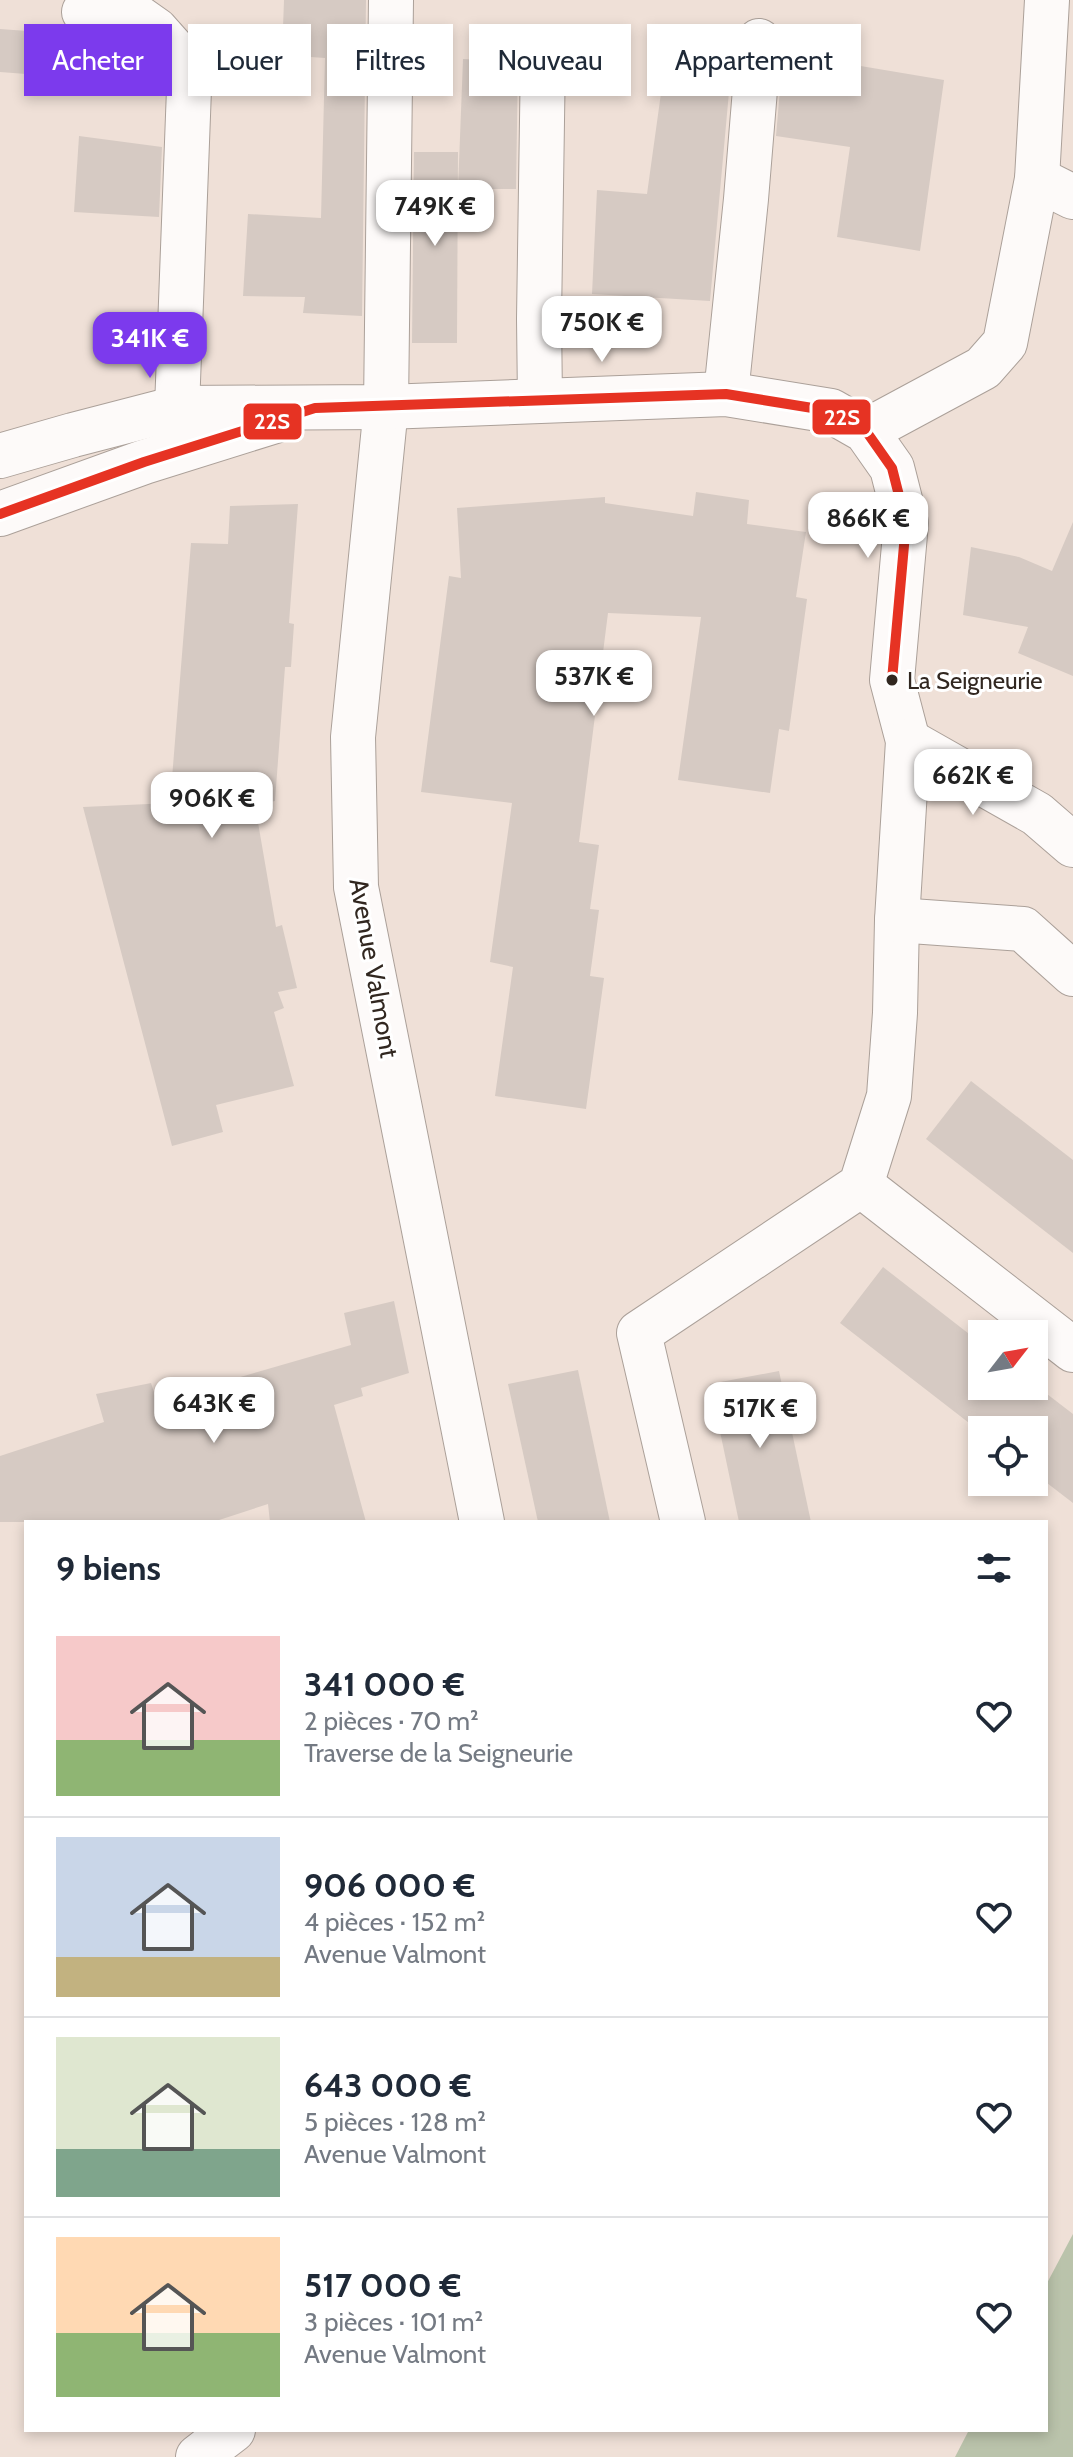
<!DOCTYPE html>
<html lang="fr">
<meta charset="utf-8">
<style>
:root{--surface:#fff;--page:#f2f2f3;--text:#1f2937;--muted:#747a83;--line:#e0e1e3;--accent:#7c3aed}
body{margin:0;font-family:Cabin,sans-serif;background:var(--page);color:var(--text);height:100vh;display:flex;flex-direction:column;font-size:30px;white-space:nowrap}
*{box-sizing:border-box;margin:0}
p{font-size:26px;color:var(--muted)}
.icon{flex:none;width:44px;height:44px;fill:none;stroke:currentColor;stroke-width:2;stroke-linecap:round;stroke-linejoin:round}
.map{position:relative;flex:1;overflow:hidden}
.side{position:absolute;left:24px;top:1520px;width:1024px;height:912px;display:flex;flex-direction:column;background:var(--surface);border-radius:0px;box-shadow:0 4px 12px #0003}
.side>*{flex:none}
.banner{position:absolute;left:24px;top:24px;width:1026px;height:72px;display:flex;gap:16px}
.needle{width:52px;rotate:59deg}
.fabs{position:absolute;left:968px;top:1320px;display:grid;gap:16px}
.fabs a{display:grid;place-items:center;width:80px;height:80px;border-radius:0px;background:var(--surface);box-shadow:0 4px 12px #0003;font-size:40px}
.price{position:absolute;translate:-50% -68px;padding:0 18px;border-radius:16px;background:#fff;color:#222;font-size:26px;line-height:52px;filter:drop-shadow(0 2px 4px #0008)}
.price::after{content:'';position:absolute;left:50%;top:48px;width:24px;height:18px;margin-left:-12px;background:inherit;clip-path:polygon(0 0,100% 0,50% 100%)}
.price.selected{background:var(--accent);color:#fff}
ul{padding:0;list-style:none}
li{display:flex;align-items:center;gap:24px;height:200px;padding:0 32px}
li+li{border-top:2px solid var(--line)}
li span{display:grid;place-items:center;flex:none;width:224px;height:160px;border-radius:0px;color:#555}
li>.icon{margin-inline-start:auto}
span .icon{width:96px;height:96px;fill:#fffc;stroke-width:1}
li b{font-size:34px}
h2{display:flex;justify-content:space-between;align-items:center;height:96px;padding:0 32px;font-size:34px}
.chip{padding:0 28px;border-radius:0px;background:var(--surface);box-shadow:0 4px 12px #0003;font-size:28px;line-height:72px}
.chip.selected{background:var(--accent);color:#fff}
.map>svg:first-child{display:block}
.forest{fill:#bac3ab}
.building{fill:#d6cac3}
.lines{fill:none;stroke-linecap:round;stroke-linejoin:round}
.minor-casing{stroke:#aba099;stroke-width:46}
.minor{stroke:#fdfaf9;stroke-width:44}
.bus-1-casing{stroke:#fff;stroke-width:16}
.bus-1{stroke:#e63323;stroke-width:10}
.bus-dot{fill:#312720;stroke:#fff;stroke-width:3}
.labels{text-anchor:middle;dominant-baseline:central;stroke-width:6;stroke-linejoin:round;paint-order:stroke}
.bus-label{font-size:24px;fill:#312720;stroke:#fff;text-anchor:start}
.street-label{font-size:26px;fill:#312720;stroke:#fff}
.line-badge{stroke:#fff;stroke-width:3}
.badge-label{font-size:22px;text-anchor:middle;font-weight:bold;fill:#fff}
</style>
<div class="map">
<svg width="1073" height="2457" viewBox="0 0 1073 2457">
<rect width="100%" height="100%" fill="#efe0d7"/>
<path class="forest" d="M1073,2234V2457H955L969,2430H1046V2285Z"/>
<g class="building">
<path d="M284,0H366L362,316L303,313L305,297L243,296L248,214L321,218L325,58L282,55Z"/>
<path d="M0,29L68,34L65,77L0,72Z"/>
<path d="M667,50L732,59L710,301L592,294L597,190L647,194Z"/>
<path d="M807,57L944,80L920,251L837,237L850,147L776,136L782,66L806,69Z"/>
<path d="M463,59L518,62L516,189H458Z"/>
<path d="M79,136L162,147L159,217L74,212Z"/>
<path d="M414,152H458L457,343H412Z"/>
<path d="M696,492L749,500L747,524L806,532L796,597L807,599L789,731L779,729L770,793L678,780L701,617L608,613L579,842L599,845L590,909L599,910L590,976L604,978L586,1109L495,1096L513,967L490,962L512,803L421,792L449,576L461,578L457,508L605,497V503L693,516Z"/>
<path d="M298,504L289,623L294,624L291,667H285L275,801L255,805L276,927L282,925L297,988L278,992L284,1008L274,1012L294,1086L216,1105L223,1132L172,1146L83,807L170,803L191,543L228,544L230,506Z"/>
<path d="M1073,522V676L1018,653L1028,627L963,615L971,547L1019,557L1052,571Z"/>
<path d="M971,1081L1073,1160V1253L926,1139Z"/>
<path d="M883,1267L982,1344V1386H1034V1384L1073,1414V1503L1034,1473V1430H982V1433L840,1323Z"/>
<path d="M394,1301L409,1373L361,1388L363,1396L334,1405L366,1522H270L268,1504L213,1522H0V1456L104,1422L96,1394L151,1383L157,1401L351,1345L344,1313Z"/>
<path d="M578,1370L610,1522H538L508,1384Z"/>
<path d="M779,1371L811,1522H739L710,1384Z"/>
</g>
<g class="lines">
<defs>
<g id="minor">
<path d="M391,0L386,407L353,737L356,887L482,1522"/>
<path d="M84,12L129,11L156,30L180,57L189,89L177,408"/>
<path d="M1037,179L1073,197"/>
<path d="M726,394L746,199L759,41"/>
<path d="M540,400L539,319L543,55"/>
<path d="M866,431L983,368L1005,343L1037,179L1047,0"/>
<path d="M0,456L73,435L177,408L386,407L726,394L831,411L866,431L892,468L906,523L892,680L908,741L897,920L895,1013L889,1096L861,1185L639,1333L683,1522"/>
<path d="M0,514L144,462L275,421"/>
<path d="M908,741L1037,814L1073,845"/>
<path d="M897,920L1023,929L1073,974"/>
<path d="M861,1185L1073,1350"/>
<path d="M198,2457L233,2430"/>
</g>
</defs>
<use href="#minor" class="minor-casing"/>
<use href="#minor" class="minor"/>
<defs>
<path id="bus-1" d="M0,514L144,462L315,408L726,394L831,411L866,431L892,468L906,523L892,680"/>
</defs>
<use href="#bus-1" class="bus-1-casing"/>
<use href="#bus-1" class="bus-1"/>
</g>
<circle class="bus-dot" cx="892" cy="680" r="7"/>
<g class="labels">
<g class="bus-label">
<text x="907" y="680">La Seigneurie</text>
</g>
<g class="street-label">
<text transform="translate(374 968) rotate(80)">Avenue Valmont</text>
</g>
</g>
<g class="line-badge">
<rect x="811" y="398" width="61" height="38" rx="8" fill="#e63323"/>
<rect x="242" y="402" width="61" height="39" rx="8" fill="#e63323"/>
</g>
<g class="badge-label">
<text x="842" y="425">22S</text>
<text x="272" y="429">22S</text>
</g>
</svg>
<div class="fabs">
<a><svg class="needle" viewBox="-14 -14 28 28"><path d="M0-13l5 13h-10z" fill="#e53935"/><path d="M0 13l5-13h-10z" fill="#747a83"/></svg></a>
<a><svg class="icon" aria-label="locate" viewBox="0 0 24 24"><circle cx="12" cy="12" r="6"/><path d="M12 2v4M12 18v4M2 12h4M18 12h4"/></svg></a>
</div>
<b class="price" style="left:435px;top:248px">749K €</b>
<b class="price" style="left:602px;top:364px">750K €</b>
<b class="price selected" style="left:150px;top:380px">341K €</b>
<b class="price" style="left:868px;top:560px">866K €</b>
<b class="price" style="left:594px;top:718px">537K €</b>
<b class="price" style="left:973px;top:817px">662K €</b>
<b class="price" style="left:212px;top:840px">906K €</b>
<b class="price" style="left:214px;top:1445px">643K €</b>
<b class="price" style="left:760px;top:1450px">517K €</b>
<div class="banner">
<a class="chip selected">Acheter</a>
<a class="chip">Louer</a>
<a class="chip">Filtres</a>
<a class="chip">Nouveau</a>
<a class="chip">Appartement</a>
</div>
<section class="side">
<h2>9 biens<svg class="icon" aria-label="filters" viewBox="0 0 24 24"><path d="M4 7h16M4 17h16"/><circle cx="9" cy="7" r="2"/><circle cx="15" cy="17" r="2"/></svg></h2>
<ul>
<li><span style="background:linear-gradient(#f6c9c9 65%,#8fb573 0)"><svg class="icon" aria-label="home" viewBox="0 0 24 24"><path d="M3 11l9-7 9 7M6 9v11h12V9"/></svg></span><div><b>341 000 €</b><p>2 pièces · 70 m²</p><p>Traverse de la Seigneurie</p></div><svg class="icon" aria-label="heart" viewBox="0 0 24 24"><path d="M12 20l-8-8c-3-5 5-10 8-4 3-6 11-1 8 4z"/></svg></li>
<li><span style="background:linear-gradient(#c9d6e8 75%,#c2b280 0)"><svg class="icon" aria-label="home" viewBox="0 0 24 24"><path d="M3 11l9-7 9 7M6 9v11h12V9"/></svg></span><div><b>906 000 €</b><p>4 pièces · 152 m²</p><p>Avenue Valmont</p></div><svg class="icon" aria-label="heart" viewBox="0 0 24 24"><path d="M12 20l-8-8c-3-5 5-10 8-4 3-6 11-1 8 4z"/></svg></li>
<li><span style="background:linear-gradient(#dfe7d0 70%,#7fa58c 0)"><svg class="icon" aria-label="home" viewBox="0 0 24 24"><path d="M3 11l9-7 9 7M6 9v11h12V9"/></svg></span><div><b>643 000 €</b><p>5 pièces · 128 m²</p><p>Avenue Valmont</p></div><svg class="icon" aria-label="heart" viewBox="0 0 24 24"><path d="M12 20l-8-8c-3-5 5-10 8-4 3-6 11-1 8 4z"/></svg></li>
<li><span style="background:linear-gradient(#ffd9b3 60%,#8fb573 0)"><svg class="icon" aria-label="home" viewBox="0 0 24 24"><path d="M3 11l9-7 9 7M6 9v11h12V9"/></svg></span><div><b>517 000 €</b><p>3 pièces · 101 m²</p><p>Avenue Valmont</p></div><svg class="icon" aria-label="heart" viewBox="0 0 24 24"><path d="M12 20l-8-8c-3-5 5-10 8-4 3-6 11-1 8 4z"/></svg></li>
</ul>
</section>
</div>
